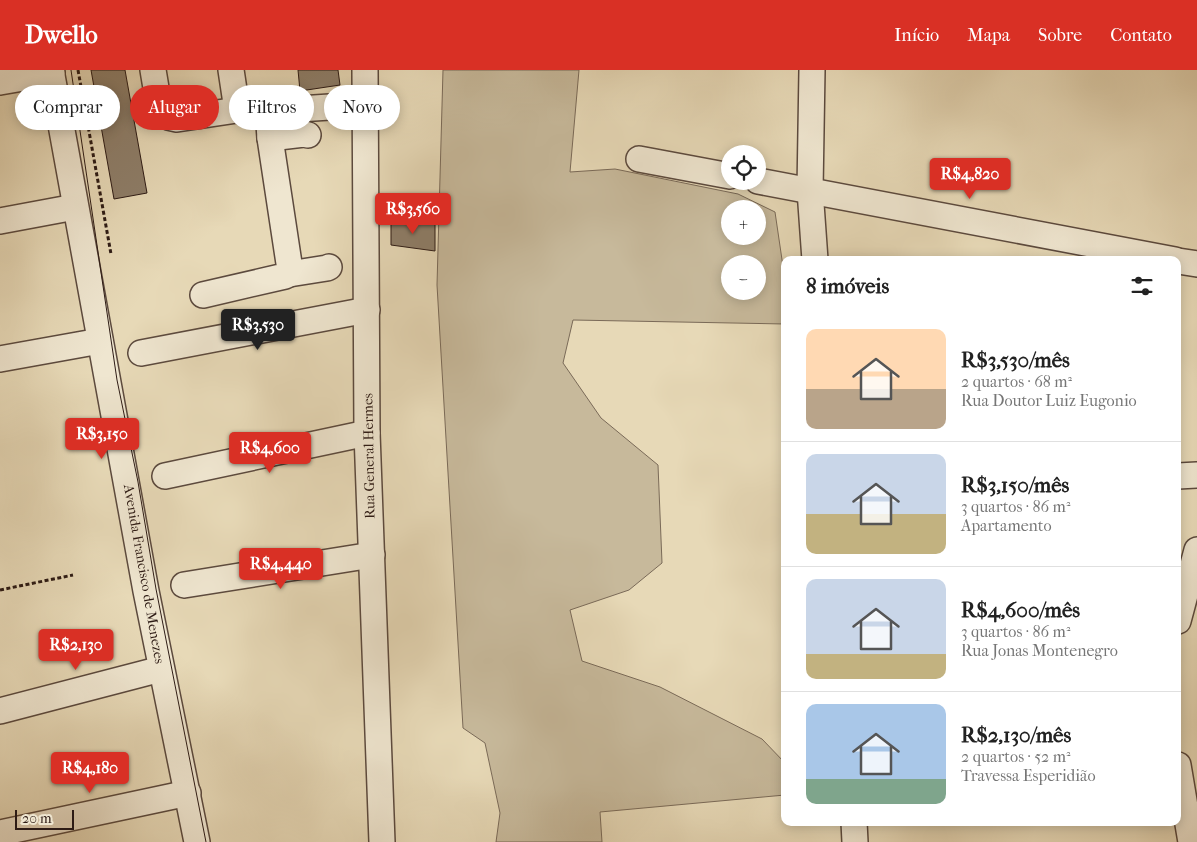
<!DOCTYPE html>
<html lang="pt">
<meta charset="utf-8">
<style>
:root{--surface:#fff;--page:#f6f6f6;--text:#222;--muted:#767676;--line:#e0e0e0;--accent:#d93025}
body{margin:0;font-family:"IM FELL French Canon",serif;background:var(--page);color:var(--text);height:100vh;display:flex;flex-direction:column;font-size:19px;white-space:nowrap}
*{box-sizing:border-box;margin:0}
p{font-size:16px;color:var(--muted)}
.icon{flex:none;width:28px;height:28px;fill:none;stroke:currentColor;stroke-width:2;stroke-linecap:round;stroke-linejoin:round}
.map{position:relative;flex:1;overflow:hidden}
.side{position:absolute;left:781px;top:186px;width:400px;height:570px;display:flex;flex-direction:column;background:var(--surface);border-radius:10px;box-shadow:0 2px 12px #0003}
.side>*{flex:none}
.top-card{position:absolute;left:15px;top:15px;width:475px;height:45px;display:flex;gap:10px}
.buttons{position:absolute;left:721px;top:75px;display:grid;gap:10px}
.buttons a{display:grid;place-items:center;width:45px;height:45px;border-radius:50%;background:var(--surface);box-shadow:0 2px 12px #0003;font-size:25px}
.scale{position:absolute;left:15px;bottom:12px;width:59px;box-sizing:border-box;padding-left:5px;border:2px solid #2d1b15;border-top:0;font-size:14px;line-height:18px;white-space:nowrap;color:#2d1b15;-webkit-text-stroke:4px #efe6d0;paint-order:stroke}
.price{position:absolute;translate:-50% -42px;padding:0 11px;border-radius:5px;background:var(--accent);color:#fff;font-size:16px;line-height:32px;filter:drop-shadow(0 1px 2px #0008)}
.price::after{content:'';position:absolute;left:50%;top:30px;width:15px;height:11px;margin-left:-8px;background:inherit;clip-path:polygon(0 0,100% 0,50% 100%)}
.price.on{background:#222;color:#fff}
ul{padding:0;list-style:none}
li{display:flex;align-items:center;gap:15px;height:125px;padding:0 25px}
li+li{border-top:1px solid var(--line)}
li span{display:grid;place-items:center;flex:none;width:140px;height:100px;border-radius:10px;color:#555}
li>.icon{margin-inline-start:auto}
span .icon{width:60px;height:60px;fill:#fffc;stroke-width:1}
li b{font-size:21px}
h2{display:flex;justify-content:space-between;align-items:center;height:60px;padding:0 25px;font-size:21px}
.pill{padding:0 18px;border-radius:22px;background:var(--surface);box-shadow:0 2px 12px #0003;font-size:18px;line-height:45px}
.pill.on{background:var(--accent);color:#fff}
header{display:flex;align-items:center;gap:30px;box-sizing:border-box;height:70px;padding:0 25px;background:var(--accent);color:#fff}
header strong{font-size:24px}
nav{display:flex;gap:28px;margin-inline-start:auto;font-size:18px}
.map>svg:first-child{display:block}
.green{fill:#c7b99b;stroke:#7a6a58;fill-rule:evenodd}
.building{fill:#8e7e69;stroke:#2d1b15}
.lines{fill:none;stroke-linecap:round;stroke-linejoin:round}
.minor-casing{stroke:#5c4a3e;stroke-width:28}
.path{stroke:#2d1b15;stroke-width:3;stroke-dasharray:4 2.5;stroke-linecap:butt}
.minor{stroke:#efe6d0;stroke-width:25}
.tram{stroke:#2d1b15;stroke-width:1}
.labels{text-anchor:middle;dominant-baseline:central;stroke-width:4;stroke-linejoin:round;paint-order:stroke}
.street-label{font-size:14px;fill:#2d1b15;stroke:#efe6d0}
</style>
<header>
<strong>Dwello</strong>
<nav><a>Início</a><a>Mapa</a><a>Sobre</a><a>Contato</a></nav>
</header>
<div class="map">
<svg width="1197" height="772" viewBox="0 0 1197 772">
<rect width="100%" height="100%" fill="#e7d9b7"/>
<filter id="stains"><feTurbulence type="fractalNoise" baseFrequency=".004" numOctaves="4"/><feColorMatrix values="0 0 0 0 .2 0 0 0 0 .09 0 0 0 0 .02 0 0 0 .5 -.17"/></filter>
<radialGradient id="worn" r=".72"><stop offset=".6" stop-color="#630" stop-opacity="0"/><stop offset="1" stop-color="#630" stop-opacity=".3"/></radialGradient>
<path class="green" d="M443,0H579L570,102L615,99L738,124L775,142L785,210V254L573,250L563,293L601,348L658,395L662,493L629,520L570,540L582,591L660,617L762,669L785,693V725L600,742L602,772H496L500,743L485,673L463,658L437,215ZM730,139H758V166H730ZM730,194H758V221H730Z"/>
<g class="building">
<path d="M91,0H125L147,123L114,129Z"/>
<path d="M298,0H338L340,15L300,21Z"/>
<path d="M391,149L435,154V181L391,175Z"/>
</g>
<g class="lines">
<defs>
<g id="minor">
<path d="M51,0L146,521L197,772"/>
<path d="M153,0L160,42L168,47L177,49L237,40L268,41L345,36L365,33"/>
<path d="M231,0L237,40"/>
<path d="M365,0L367,363L382,772"/>
<path d="M812,0L810,120L815,190"/>
<path d="M0,12L52,3"/>
<path d="M270,68L304,64L308,65"/>
<path d="M639,89L730,106"/>
<path d="M758,111L1175,190"/>
<path d="M0,151L75,137"/>
<path d="M1178,191L1197,194"/>
<path d="M289,204L327,198L329,197"/>
<path d="M203,225L285,206L289,204L290,200L270,68L268,41"/>
<path d="M141,283L367,240"/>
<path d="M0,289L100,271"/>
<path d="M165,406L367,363"/>
<path d="M1178,406L1197,405"/>
<path d="M184,515L372,485"/>
<path d="M1178,551L1197,480"/>
<path d="M0,641L161,599"/>
<path d="M1178,695L1191,772"/>
<path d="M854,752L855,772"/>
<path d="M0,763L188,723"/>
</g>
</defs>
<use href="#minor" class="minor-casing"/>
<g class="path">
<path d="M78,0L111,184"/>
<path d="M0,520L73,505"/>
</g>
<use href="#minor" class="minor"/>
<path class="tram" d="M71,0L117,310L138,412L156,519L206,772"/>
</g>
<g class="labels">
<g class="street-label">
<text transform="translate(369 386) rotate(-91)">Rua General Hermes</text>
<text transform="translate(144 504) rotate(80)">Avenida Francisco de Menezes</text>
</g>
</g>
<rect width="100%" height="100%" filter="url(#stains)"/>
<rect width="100%" height="100%" fill="url(#worn)"/>
</svg>
<div class="buttons">
<a><svg class="icon" aria-label="locate" viewBox="0 0 24 24"><circle cx="12" cy="12" r="6"/><path d="M12 2v4M12 18v4M2 12h4M18 12h4"/></svg></a>
<a>+</a>
<a>−</a>
</div>
<div class="scale">20 m</div>
<b class="price" style="left:970px;top:130px">R$4,820</b>
<b class="price" style="left:413px;top:165px">R$3,560</b>
<b class="price on" style="left:258px;top:281px">R$3,530</b>
<b class="price" style="left:102px;top:390px">R$3,150</b>
<b class="price" style="left:270px;top:404px">R$4,600</b>
<b class="price" style="left:281px;top:520px">R$4,440</b>
<b class="price" style="left:76px;top:601px">R$2,130</b>
<b class="price" style="left:90px;top:724px">R$4,180</b>
<div class="top-card">
<a class="pill">Comprar</a>
<a class="pill on">Alugar</a>
<a class="pill">Filtros</a>
<a class="pill">Novo</a>
</div>
<section class="side">
<h2>8 imóveis<svg class="icon" aria-label="filters" viewBox="0 0 24 24"><path d="M4 7h16M4 17h16"/><circle cx="9" cy="7" r="2"/><circle cx="15" cy="17" r="2"/></svg></h2>
<ul>
<li><span style="background:linear-gradient(#ffd9b3 60%,#b9a48a 0)"><svg class="icon" aria-label="home" viewBox="0 0 24 24"><path d="M3 11l9-7 9 7M6 9v11h12V9"/></svg></span><div><b>R$3,530/mês</b><p>2 quartos · 68 m²</p><p>Rua Doutor Luiz Eugonio</p></div></li>
<li><span style="background:linear-gradient(#c9d6e8 60%,#c2b280 0)"><svg class="icon" aria-label="home" viewBox="0 0 24 24"><path d="M3 11l9-7 9 7M6 9v11h12V9"/></svg></span><div><b>R$3,150/mês</b><p>3 quartos · 86 m²</p><p>Apartamento</p></div></li>
<li><span style="background:linear-gradient(#c9d6e8 75%,#c2b280 0)"><svg class="icon" aria-label="home" viewBox="0 0 24 24"><path d="M3 11l9-7 9 7M6 9v11h12V9"/></svg></span><div><b>R$4,600/mês</b><p>3 quartos · 86 m²</p><p>Rua Jonas Montenegro</p></div></li>
<li><span style="background:linear-gradient(#a9c7e8 75%,#7fa58c 0)"><svg class="icon" aria-label="home" viewBox="0 0 24 24"><path d="M3 11l9-7 9 7M6 9v11h12V9"/></svg></span><div><b>R$2,130/mês</b><p>2 quartos · 52 m²</p><p>Travessa Esperidião</p></div></li>
</ul>
</section>
</div>
